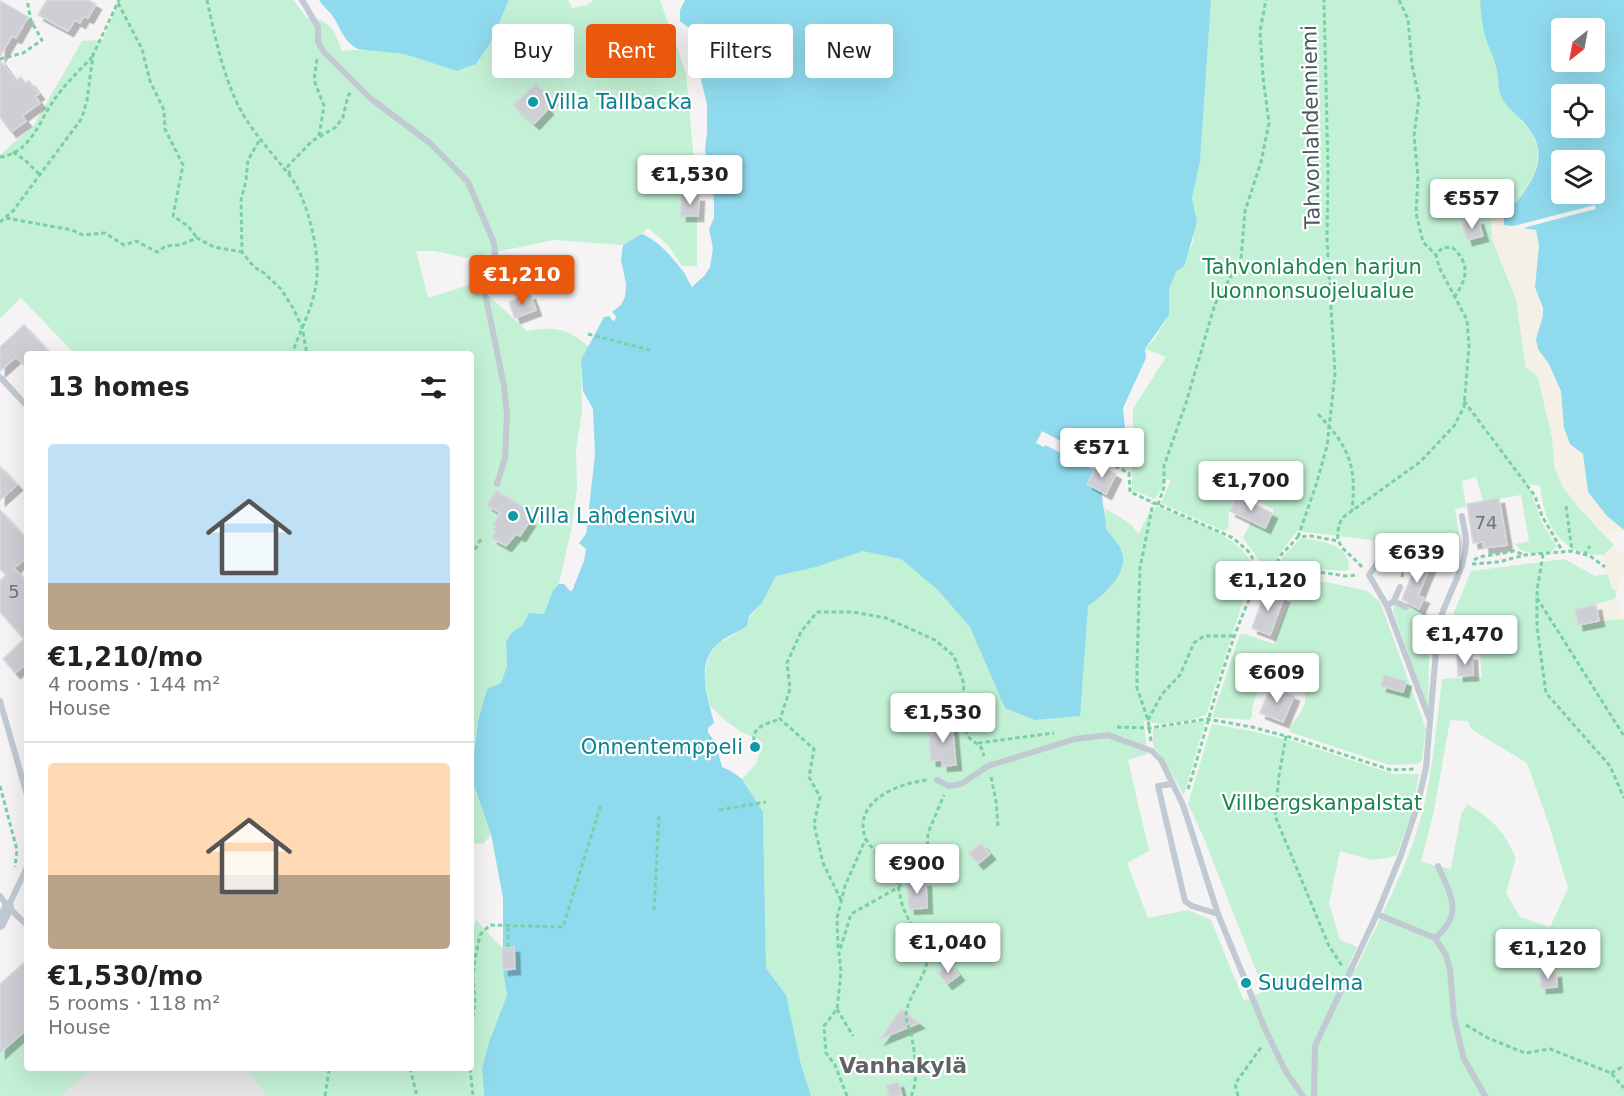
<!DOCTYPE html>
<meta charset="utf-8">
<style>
:root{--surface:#fff;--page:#f2f2f2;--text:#222;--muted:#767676;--line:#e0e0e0;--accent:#ea580c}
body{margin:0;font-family:"DejaVu Sans",sans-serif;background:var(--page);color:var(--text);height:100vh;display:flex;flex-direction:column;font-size:22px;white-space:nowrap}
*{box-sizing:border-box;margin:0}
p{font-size:20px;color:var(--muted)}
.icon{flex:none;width:33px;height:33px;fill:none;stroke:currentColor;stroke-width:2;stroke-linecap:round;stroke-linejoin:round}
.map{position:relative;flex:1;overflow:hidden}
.panel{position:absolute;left:24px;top:351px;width:450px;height:720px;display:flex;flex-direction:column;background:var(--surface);border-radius:6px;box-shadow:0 6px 24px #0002}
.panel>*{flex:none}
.banner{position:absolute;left:492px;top:24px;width:570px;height:54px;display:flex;gap:12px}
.needle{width:39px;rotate:211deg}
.tools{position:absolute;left:1551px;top:18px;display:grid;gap:12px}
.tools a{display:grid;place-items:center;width:54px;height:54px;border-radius:6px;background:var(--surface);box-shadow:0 6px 24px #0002;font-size:30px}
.price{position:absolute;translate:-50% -51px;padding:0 14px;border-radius:6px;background:#fff;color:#222;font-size:20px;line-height:39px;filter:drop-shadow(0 2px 3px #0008)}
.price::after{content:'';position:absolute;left:50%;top:36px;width:18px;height:14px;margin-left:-9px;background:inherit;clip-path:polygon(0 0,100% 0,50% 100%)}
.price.active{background:var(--accent);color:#fff}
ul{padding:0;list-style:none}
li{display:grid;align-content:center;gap:12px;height:318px;padding:0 24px}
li+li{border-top:2px solid var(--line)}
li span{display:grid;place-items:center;height:186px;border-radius:6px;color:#555}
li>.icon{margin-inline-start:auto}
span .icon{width:108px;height:108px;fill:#fffc;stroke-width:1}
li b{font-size:26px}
h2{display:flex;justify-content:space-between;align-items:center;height:72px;padding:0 24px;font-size:26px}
.chip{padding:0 21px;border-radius:6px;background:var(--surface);box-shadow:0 6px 24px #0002;font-size:21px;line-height:54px}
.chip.active{background:var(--accent);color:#fff}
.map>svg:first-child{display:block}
.education{fill:#e6e4e5}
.green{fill:#c3f1d5;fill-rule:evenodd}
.sand{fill:#f5f0e5}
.water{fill:#90daee;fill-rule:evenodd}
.pier{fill:#f5f3f3}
.building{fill:#cdcfd5;stroke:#d7d9de;stroke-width:1.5;filter:url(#shadow)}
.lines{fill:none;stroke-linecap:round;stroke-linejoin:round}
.path{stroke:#7ad0a6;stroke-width:3;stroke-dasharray:4.5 3;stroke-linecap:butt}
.service{stroke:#c1cad2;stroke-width:6}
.minor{stroke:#c1cad2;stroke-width:12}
.culture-dot{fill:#0f9aa8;stroke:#fff;stroke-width:2}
.labels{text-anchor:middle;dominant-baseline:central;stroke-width:4.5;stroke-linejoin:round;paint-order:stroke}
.number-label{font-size:18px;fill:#6b747e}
.culture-label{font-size:21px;fill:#0d838f;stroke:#fff;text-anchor:start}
.street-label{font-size:21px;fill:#4a5661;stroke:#fff}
.park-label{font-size:21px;fill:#17864f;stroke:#fff}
.neighbourhood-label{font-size:22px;font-weight:bold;fill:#5f6368;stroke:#fff}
</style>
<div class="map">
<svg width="1624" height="1096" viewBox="0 0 1624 1096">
<defs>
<filter id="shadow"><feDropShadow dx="5.5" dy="5.5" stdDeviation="0" flood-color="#0004"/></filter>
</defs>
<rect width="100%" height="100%" fill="#f5f3f3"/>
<path class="education" d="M27,960V1068H244L267,1096H0V984Z"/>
<g class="green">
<path d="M119,0H293L307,18C332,20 334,30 342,51L366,49L404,54L457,71L476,64L490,44L509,0H568L572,8L587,5L594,0H660L686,73L697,196L687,194V196H681V216H697V266H682L668,245L648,228L642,234L623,245L554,240L467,258L435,251H416L428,298L475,283L527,331C555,326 568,328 589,347L581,360L582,411L576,450L577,489L571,530L559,584L553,590L544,614L529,613L522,626L512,632L506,642L507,666L501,683L487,689L478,721L471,770V354H75L21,298L0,318V155L34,125L82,41L103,40Z"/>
<path d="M1211,0H1521V121C1557,154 1527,189 1504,217H1491L1492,239L1516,299L1526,367L1538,377L1552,437L1555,469L1578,507L1614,545L1604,555C1561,556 1544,525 1540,486L1528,484L1541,521L1557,547C1548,556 1521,556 1515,544L1529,541L1521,495L1483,501L1476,477L1462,481L1466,507L1455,509L1460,539L1452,551L1426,550L1397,543L1297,531L1284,548L1273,566L1267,571L1243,538L1251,522L1266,529L1273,513V509L1253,499L1250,502L1236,495L1229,511L1228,528L1224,531L1161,503L1171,480L1167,479L1155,499L1132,490L1133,409L1166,357L1145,349L1154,340L1169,315V289L1176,272L1183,267L1193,242V232L1197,221L1192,198L1200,162Z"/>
<path d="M1156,506C1190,521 1245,535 1257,574L1243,601L1206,715L1187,721L1160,724L1144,721L1147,754L1128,760L1149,851L1127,863L1148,918L1188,910L1211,920L1244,1001L1264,991L1203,836L1188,804L1212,724L1251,731L1293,741L1393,774H1419L1412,813L1396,856L1373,860L1340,851L1329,903L1340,940L1357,947L1348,966L1356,969C1380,918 1409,865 1423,810C1433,767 1437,722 1442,679L1482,677L1479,646L1447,635L1453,615L1471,571L1564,559L1595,576L1608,574L1612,588L1617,591L1615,599L1575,610L1578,625L1599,621L1624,619V1096H778L786,995L766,968L763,812L742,779L756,764L763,744L758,739L741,732L725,720L710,706L704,677L709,655L719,643L734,635L762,603L776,576L806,540L1106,514L1104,508C1115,515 1135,523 1138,535L1151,509L1154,511ZM1450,720L1468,721L1471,729L1527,763L1549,825L1568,888L1550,927L1520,917L1506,893L1516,858C1502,829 1495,821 1467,804L1461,815L1451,869L1421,862L1434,811Z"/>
<path d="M1300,539C1318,539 1351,544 1349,569L1345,571L1315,569L1285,579L1276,573L1283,557Z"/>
<path d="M1326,582L1367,591L1380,602L1426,729L1422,760L1418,764L1389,765L1290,732L1289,727C1304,711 1317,692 1289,681C1282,679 1277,677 1270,679C1257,689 1252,701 1252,717L1249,720L1212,717L1240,634H1245L1274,644C1280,628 1290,587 1307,583C1313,581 1321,582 1326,582Z"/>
<path d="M1396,601L1430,615L1428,711L1393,610Z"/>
<path d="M1204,721L1205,722L1184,795L1160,754L1153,746V729Z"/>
<path d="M471,777L491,834L483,844L471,843Z"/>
<path d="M476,920L502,948L507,995L489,1042L482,1069L484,1096H267L244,1068H471V933Z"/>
<path d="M27,1029V1068H92L60,1096H0V1053Z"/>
</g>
<g class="sand">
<path d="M1491,217H1504L1503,221L1509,227L1536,230L1539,244L1538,265L1534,276L1543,316L1536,339L1538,348L1549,364L1561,391L1564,428L1570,444L1583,454L1588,492L1607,516L1624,530V532L1616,531L1608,537L1578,507L1563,487L1555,469L1552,437L1538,377L1526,367L1516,299L1492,239Z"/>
<path d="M1612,548L1624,555V571L1617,591L1612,588L1605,567L1604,555Z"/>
<path d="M1615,599L1622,610L1624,619L1599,621L1596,605Z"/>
</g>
<g class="water">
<path d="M319,0H509L490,44L476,64L457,71L404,54L358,49C343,41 341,28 332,15C328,10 323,6 319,0Z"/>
<path d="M685,0H1211L1200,162L1192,198L1197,221L1186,261L1183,267L1176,272L1169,289V315L1145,349L1146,358L1123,408L1125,427L1121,452L1103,467L1097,465L1087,484L1102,492C1102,505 1106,516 1106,529C1112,537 1122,546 1123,557C1124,578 1103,595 1088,606L1080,716L1035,720L1005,708L970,627L937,589L901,559L863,551L816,567L776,576L762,603L749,616L747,626C738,632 727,636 719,643C694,663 708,697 714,723L708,728V732L716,744L722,767L731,771L742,779L763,812L766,968L786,995L801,1065L811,1096H484L482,1069L489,1042L507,995L503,970V898L491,834L471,777L478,721L487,689L501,683L507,666L506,642L512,632L522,626L529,613L544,614L553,590L559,584H564L570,591H572L584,561L586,549L579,543L586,534L595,455L593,409L583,391L581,360L604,317L609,316L613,321L615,320L616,316L612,312L621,305L625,297L626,284L621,260L623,245L642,234C659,241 674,259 685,274C687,278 689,283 692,287L705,275L710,267L713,248L709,229L714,218V204L712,175L705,151L707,132V104L695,56L697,43L689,28L680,21V10Z"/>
<path d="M1480,0H1624V530L1607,516L1588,492L1583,454L1570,444L1564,428L1561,391L1549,364L1538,349L1536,339L1543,316V308L1535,287L1539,245L1536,230L1504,225V217C1524,193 1554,161 1529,129C1521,117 1509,111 1502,98C1497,89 1499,76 1496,67C1494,56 1488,47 1485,36C1482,25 1481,12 1480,0ZM1562,28H1594V62H1562ZM1562,94H1594V128H1562ZM1562,160H1594V194H1562Z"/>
</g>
<g class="pier">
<path d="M1595,205L1596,209L1561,218L1515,230L1505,228Z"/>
<path d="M1042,431L1099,462L1094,470L1045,445L1044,447L1036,443Z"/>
</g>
<g class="building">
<path d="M47,0H88L96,4L88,18L84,16L80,23L75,20L68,31L38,15Z"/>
<path d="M0,1L28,17L16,38L12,36L0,56Z"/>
<path d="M0,60L15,81L21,77L25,83L29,81L39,94L35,96L40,103L22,116L26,121L11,132L0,117Z"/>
<path d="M536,84L552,99L545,106L548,109L534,124L513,105Z"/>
<path d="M681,196H699L698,216H681Z"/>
<path d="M1478,219L1483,236L1467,240L1462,223Z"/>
<path d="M530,294L536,310L515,318L509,302Z"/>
<path d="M24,325L51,354H27V368L16,357L0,371V347Z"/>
<path d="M1097,464L1116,474L1106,494L1087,484Z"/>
<path d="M0,466L17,485L0,500Z"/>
<path d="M496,490L531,512L527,519L530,521L520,536L516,534L506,546L492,538L496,532L493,530L496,526L493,524L500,513L487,505Z"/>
<path d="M1237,496L1272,513L1265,528L1230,511Z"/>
<path d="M1499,498L1507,545L1484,548L1483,542L1473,543L1467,504Z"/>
<path d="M0,510L27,540V557L14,568L27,583V663L15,673L3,659L24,639L0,612V581L6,575L0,569Z"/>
<path d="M1419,559L1431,564L1418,596L1424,598L1419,609L1402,599Z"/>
<path d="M1266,590L1284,597L1270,635L1252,628Z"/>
<path d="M1596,605L1599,621L1578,625L1575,609Z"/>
<path d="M1472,655L1473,675L1458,676L1457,656Z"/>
<path d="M1384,675L1406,681L1403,692L1381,686Z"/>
<path d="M1271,686L1294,696L1283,722L1260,713Z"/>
<path d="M952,722L956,765L942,766V760L931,761L929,735H934L933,724Z"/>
<path d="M981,843L990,854L978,864L969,853Z"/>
<path d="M926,881L927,908L909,909L907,882Z"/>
<path d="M514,947L515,969L503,970L502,948Z"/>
<path d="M27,960V1029L0,1053V984Z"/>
<path d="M950,964L959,975L947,984L938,973Z"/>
<path d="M1556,972L1557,987L1541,988L1540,973Z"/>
<path d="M901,1009L919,1023L880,1039Z"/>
<path d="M898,1082L902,1096H889L886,1085Z"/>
</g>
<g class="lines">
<g class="path">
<path d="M207,0C215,36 222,72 238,105C253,134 271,151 290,176C307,198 319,248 317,276C315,304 301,328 292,354"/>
<path d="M1399,0L1408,19L1412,65L1419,98L1414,136L1418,177L1416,213L1423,242L1436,255"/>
<path d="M118,3L142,49L150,81L164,110L165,129L183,165L173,216L188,226L197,238"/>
<path d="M0,59L23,53L42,40L31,21L27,0"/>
<path d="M317,59L314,80L324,106L319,136"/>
<path d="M259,141L248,160L246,181L241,200L242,252L254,267L264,273L281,289L293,308L302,327L307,354"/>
<path d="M13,152L25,160L39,174"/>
<path d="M0,157C31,153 39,121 54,100C64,85 79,71 92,57"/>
<path d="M290,175L288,166L312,141L336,127L343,117L348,96L351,92"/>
<path d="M6,218L72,230L83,235L105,233L124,245L136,241L157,252L166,246L180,245L197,238L214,247L242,252"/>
<path d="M0,222L13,211L82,118L87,100L93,55L119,0"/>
<path d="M588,334L650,350"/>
<path d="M1464,401L1535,496L1542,516L1563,552"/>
<path d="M1318,414C1348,446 1357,464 1352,510"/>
<path d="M1115,466L1129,473L1130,492L1233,538L1248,551L1262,573L1282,581L1293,580L1319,572L1346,576L1358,575"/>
<path d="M1158,505L1164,487V466L1186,403L1215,304L1241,259L1245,211L1261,162L1269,123L1263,77L1260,31L1266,0"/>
<path d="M1566,506L1572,551"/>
<path d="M1298,537L1316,485L1327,446L1335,374L1327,240L1328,169L1324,0"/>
<path d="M1381,546V536"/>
<path d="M1543,554L1537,591V627L1546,693L1610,766L1624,798"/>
<path d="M1584,555L1590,546"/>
<path d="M471,556L481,539"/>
<path d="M1474,560L1479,557L1514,551L1525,555"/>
<path d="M1472,564L1499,562L1525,555L1572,551L1590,556L1605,567"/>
<path d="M1362,567C1345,548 1330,546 1342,518L1420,462L1454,426L1464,407L1469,346L1467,320L1439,267L1436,255L1442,248L1452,247C1470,263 1468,277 1455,296"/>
<path d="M1270,576L1281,555L1298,537L1311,536L1338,541"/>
<path d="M1402,577L1405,560"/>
<path d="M1537,598L1624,736"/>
<path d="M1148,720L1162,694L1180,675L1194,643L1204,636H1234"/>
<path d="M1117,727L1149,728L1207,719L1252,727L1293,738L1391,770L1415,769"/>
<path d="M1286,736L1279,776L1275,816L1329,946L1342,966"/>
<path d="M754,741C752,726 767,724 780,719"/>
<path d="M1151,741L1148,720L1137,688V667L1140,568L1153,503"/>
<path d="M978,743L1054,733"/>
<path d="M991,777L996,801L998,828"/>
<path d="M0,786L17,850L15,867"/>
<path d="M1188,789C1211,717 1226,641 1262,573"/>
<path d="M719,810L766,802"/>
<path d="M841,900L823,863L814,824L820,797L809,777L814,749L780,719L790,689L787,663L801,632L817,612H853L886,618L935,640L954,656L964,684L961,716L968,737L981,747L984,756"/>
<path d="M654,910L659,816"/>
<path d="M508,947V926"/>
<path d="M838,948L837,918L845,886L866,838"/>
<path d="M837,1009L853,1036"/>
<path d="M1466,1025L1488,1038L1525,1053L1550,1049L1611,1073L1624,1088"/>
<path d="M471,1032L475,1002L473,976L475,959L480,935L490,925L563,927L601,804"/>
<path d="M410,1068L417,1096"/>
<path d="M470,1068L473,1096"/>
<path d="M1611,1073L1624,1066"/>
<path d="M325,1096L329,1070L326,1068"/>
<path d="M847,1096L835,1065L826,1053L824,1026L837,1009L841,972L839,953L851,914L899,887L927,852L928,833L944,795"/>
<path d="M911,1096C919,1080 915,1055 912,1038C911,1030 906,1024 906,1016C906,996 932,971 927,951C925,946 920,940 917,936C912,926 907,917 903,907C898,893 899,876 889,864C881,854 870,849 865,837C853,800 900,783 927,780"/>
<path d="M1238,1096L1235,1084L1262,1046"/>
</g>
<g class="service">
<path d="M302,0L318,27V42L324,52L370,98L430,143L468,182L494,243L495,254L482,279L504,386L507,415L505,458L497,484"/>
<path d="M0,377L27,406"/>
<path d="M1394,601L1406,607"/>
<path d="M1387,606L1394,601L1400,587"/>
<path d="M0,701L27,795"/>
<path d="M1429,718L1387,606L1369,575C1375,567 1382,554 1392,551C1411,546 1443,560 1462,565"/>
<path d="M937,780L949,786L961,784L988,766L1075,739L1108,735L1152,751L1161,760L1183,805L1218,914L1266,1031L1286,1072L1303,1096"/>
<path d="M1171,784L1158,786L1185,901L1192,906L1218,914"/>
<path d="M0,896L8,907L27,925"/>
<path d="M8,907L27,867"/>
<path d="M1377,914L1435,938L1446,955L1450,970L1454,1018L1464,1059L1485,1096"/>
<path d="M1435,938C1464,914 1451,896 1438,866"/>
<path d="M1314,1096L1315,1046L1377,914L1401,855L1416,810L1426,768L1438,627C1444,599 1468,567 1466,538C1465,531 1463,523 1462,516"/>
</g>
<path class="minor" d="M0,924L8,907"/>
</g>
<g class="culture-dot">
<circle cx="533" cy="102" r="6"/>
<circle cx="513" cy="516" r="6"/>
<circle cx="755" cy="747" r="6"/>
<circle cx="1246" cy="983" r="6"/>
</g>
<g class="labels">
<g class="number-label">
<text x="1486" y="522">74</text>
<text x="14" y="591">5</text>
</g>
<g class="culture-label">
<text x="545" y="102">Villa Tallbacka</text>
<text x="525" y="516">Villa Lahdensivu</text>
<text x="743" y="747" text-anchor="end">Onnentemppeli</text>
<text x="1258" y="983">Suudelma</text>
</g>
<g class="street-label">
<text transform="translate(1311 127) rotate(-91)">Tahvonlahdenniemi</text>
</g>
<g class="park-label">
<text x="1312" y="267">Tahvonlahden harjun<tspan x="1312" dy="24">luonnonsuojelualue</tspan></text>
<text x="1322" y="803">Villbergskanpalstat</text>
</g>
<g class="neighbourhood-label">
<text x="903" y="1065">Vanhakylä</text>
</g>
</g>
</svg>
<div class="tools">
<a><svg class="needle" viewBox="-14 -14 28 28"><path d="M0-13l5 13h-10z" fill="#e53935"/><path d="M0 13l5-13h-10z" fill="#767676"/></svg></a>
<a><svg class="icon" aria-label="locate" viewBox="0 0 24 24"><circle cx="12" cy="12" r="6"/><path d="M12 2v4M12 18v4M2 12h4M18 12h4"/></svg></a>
<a><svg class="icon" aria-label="layers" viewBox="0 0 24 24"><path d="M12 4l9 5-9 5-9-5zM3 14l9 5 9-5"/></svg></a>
</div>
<b class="price" style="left:690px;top:206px">€1,530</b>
<b class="price" style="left:1472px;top:230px">€557</b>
<b class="price active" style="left:522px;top:306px">€1,210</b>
<b class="price" style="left:1102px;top:479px">€571</b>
<b class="price" style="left:1251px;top:512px">€1,700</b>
<b class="price" style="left:1417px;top:584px">€639</b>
<b class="price" style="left:1268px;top:612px">€1,120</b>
<b class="price" style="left:1465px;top:666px">€1,470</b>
<b class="price" style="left:1277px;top:704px">€609</b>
<b class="price" style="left:943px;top:744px">€1,530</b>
<b class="price" style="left:917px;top:895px">€900</b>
<b class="price" style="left:948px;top:974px">€1,040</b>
<b class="price" style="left:1548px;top:980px">€1,120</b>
<div class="banner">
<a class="chip">Buy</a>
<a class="chip active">Rent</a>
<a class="chip">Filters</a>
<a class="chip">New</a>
</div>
<section class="panel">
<h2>13 homes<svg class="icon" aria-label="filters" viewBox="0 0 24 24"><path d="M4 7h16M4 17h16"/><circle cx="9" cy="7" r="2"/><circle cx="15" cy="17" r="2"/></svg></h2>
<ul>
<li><span style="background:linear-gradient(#bfe0f5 75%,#b9a48a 0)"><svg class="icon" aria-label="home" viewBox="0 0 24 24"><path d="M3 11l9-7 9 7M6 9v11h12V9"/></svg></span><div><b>€1,210/mo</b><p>4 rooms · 144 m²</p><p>House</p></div></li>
<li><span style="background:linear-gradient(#ffd9b3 60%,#b9a48a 0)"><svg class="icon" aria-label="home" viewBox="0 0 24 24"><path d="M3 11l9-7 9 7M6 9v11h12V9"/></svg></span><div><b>€1,530/mo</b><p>5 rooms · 118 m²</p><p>House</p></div></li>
</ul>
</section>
</div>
